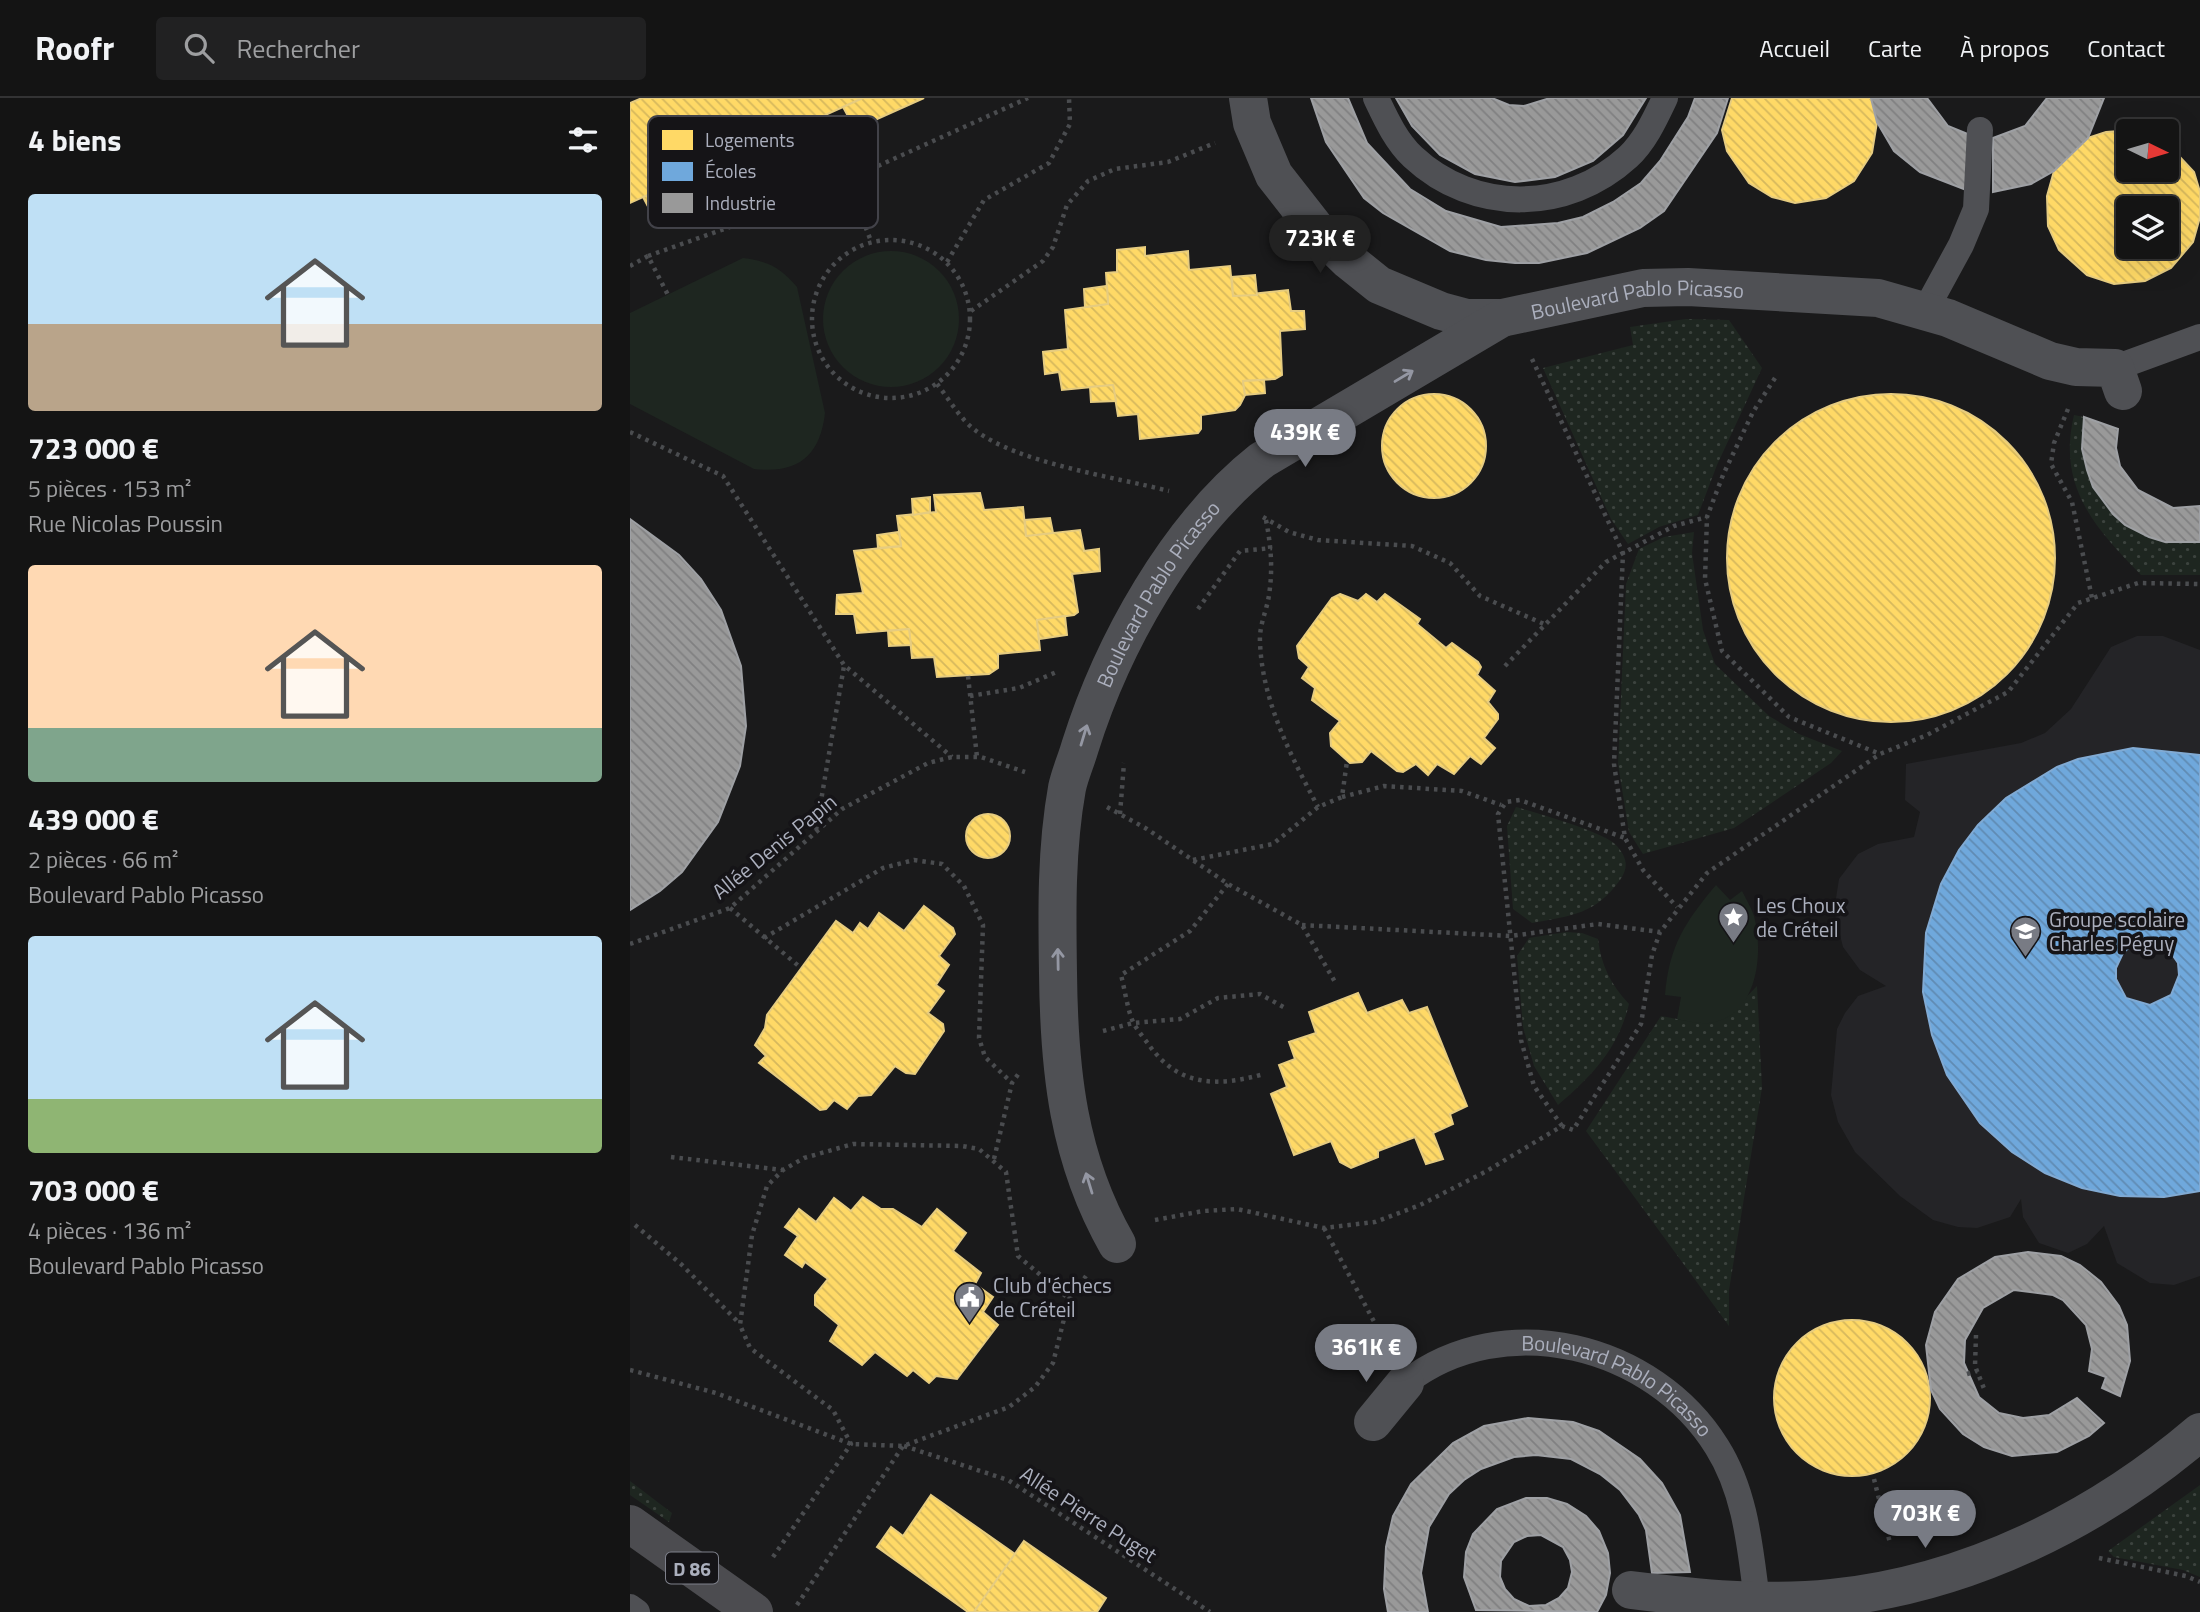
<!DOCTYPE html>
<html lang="fr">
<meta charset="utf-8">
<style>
:root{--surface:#141414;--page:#212122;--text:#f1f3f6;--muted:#9d9ea0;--line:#333334;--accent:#787b84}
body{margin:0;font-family:"Titillium Web",sans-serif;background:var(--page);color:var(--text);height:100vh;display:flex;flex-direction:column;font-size:26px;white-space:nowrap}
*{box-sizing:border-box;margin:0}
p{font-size:23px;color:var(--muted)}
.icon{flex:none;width:38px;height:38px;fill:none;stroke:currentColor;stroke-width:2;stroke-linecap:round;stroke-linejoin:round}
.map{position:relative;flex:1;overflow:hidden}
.panel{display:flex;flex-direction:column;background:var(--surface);width:630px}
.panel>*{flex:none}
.needle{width:46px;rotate:95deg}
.fabs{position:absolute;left:1486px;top:21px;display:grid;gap:14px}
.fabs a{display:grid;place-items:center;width:63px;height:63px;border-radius:7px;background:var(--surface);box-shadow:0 7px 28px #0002,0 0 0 2px var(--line);font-size:35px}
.price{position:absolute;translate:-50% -60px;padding:0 16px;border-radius:24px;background:var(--accent);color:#fff;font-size:23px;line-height:46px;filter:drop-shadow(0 2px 4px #0008)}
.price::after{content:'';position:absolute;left:50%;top:42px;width:21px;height:16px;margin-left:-10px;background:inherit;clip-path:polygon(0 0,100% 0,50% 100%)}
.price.on{background:#222;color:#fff}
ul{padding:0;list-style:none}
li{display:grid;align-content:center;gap:14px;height:371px;padding:0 28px}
li span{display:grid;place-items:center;height:217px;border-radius:7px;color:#555}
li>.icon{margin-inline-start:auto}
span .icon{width:126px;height:126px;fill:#fffc;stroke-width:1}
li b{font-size:30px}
h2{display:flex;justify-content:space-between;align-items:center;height:84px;padding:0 28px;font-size:30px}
header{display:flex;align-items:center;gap:42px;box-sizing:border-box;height:98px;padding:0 35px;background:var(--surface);border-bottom:2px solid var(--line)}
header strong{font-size:33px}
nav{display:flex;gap:38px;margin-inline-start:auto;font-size:24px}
.search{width:490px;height:63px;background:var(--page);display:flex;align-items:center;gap:18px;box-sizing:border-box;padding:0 24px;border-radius:7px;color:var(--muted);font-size:26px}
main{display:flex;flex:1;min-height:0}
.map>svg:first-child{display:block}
.built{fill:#242427}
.grass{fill:url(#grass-dots)}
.park{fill:#1e2620}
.homes{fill:url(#homes-back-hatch);stroke:#e6cc80;stroke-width:2;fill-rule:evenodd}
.schools{fill:url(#schools-back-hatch);stroke:#81aad3;stroke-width:2;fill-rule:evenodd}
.industry{fill:url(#industry-back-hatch);stroke:#9ea0a4;stroke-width:2;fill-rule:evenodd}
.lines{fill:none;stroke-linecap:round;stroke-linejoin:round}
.path{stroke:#4a4c4f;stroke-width:4.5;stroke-dasharray:3.5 5;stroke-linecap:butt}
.lane{stroke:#4f5054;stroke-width:26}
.street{stroke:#4f5054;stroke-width:38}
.primary{stroke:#4c4c50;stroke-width:38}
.oneway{stroke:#9497a3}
.labels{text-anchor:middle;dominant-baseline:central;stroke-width:7;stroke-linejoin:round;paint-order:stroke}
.shield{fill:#151417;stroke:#7e808b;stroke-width:2}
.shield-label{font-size:19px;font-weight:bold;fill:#abafbd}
.street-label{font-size:21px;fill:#abafbd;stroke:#151417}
.poi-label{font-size:21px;fill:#abafbd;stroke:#151417;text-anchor:start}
.key{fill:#151417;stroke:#424249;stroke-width:2}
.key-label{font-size:19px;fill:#abafbd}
</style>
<header>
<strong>Roofr</strong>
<div class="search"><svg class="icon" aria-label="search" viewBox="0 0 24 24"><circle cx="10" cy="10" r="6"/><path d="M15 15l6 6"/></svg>Rechercher</div>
<nav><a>Accueil</a><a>Carte</a><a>À propos</a><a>Contact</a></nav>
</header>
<main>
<section class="panel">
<h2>4 biens<svg class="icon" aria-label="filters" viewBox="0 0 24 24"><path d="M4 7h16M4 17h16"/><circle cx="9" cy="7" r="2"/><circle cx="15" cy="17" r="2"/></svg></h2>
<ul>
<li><span style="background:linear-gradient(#bfe0f5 60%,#b9a48a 0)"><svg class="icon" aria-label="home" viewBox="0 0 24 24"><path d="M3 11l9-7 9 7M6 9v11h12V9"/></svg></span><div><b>723 000 €</b><p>5 pièces · 153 m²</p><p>Rue Nicolas Poussin</p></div></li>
<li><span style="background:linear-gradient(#ffd9b3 75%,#7fa58c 0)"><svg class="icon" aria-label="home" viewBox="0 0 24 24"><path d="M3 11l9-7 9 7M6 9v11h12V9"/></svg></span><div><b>439 000 €</b><p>2 pièces · 66 m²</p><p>Boulevard Pablo Picasso</p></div></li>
<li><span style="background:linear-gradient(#bfe0f5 75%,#8fb573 0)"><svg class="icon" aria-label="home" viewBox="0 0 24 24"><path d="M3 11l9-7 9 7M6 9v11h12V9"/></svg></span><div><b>703 000 €</b><p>4 pièces · 136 m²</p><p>Boulevard Pablo Picasso</p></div></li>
</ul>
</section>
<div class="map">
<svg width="1570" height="1514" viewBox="0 0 1570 1514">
<defs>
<pattern id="grass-dots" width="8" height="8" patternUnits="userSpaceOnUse" patternTransform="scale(1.75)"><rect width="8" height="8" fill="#1e2620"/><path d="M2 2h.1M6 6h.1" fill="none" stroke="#3c433e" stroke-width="1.8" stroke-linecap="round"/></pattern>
<pattern id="homes-back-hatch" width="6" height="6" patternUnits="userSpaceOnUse" patternTransform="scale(1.75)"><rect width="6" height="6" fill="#ffd966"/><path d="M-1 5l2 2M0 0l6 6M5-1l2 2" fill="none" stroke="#d6b85d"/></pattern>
<pattern id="schools-back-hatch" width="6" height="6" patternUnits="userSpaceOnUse" patternTransform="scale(1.75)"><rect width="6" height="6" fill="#6fa8dc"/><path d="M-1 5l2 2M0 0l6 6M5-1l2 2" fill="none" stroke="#608bb3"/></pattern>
<pattern id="industry-back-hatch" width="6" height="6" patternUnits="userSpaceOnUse" patternTransform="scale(1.75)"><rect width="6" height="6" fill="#999"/><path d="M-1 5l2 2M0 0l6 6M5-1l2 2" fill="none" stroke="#808081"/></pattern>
</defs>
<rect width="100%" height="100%" fill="#1a1a1b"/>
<path class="built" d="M1507,538H1533L1570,552V1178L1544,1187L1520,1185L1487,1165L1474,1128L1457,1146L1438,1155L1409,1145L1393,1119L1391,1101L1380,1119L1347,1130L1328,1129L1303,1122L1270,1098L1225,1054L1208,1024L1201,997L1207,931L1215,915L1228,898L1256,888L1230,872L1213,849L1204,813L1209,781L1228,756L1248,746L1284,739L1290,714L1275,702L1276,666L1391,645L1415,635L1441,611L1481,549Z"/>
<g class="grass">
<path d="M1056,221L1099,222L1132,270L1087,367L1068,417L1029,429L998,446L981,421L913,270L1003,247L1000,229Z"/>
<path d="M1444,317L1454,319C1444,394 1493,450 1570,444V477H1511C1464,429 1427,388 1444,317Z"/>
<path d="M1064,434L1062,455L1073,532L1085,566L1139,618L1169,636L1212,653L1201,665L1104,730L1013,756L999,734L988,666L996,486L1009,451L1034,439Z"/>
<path d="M886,709C906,715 975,734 987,748C997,760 999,769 990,782C966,816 941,818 902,825L883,811L877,728Z"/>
<path d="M936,834L952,835L968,841C971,867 981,887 999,906C988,951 962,978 928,1007L904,968L893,929L887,858L899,840Z"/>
<path d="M1127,888L1132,990L1099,1192V1228L956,1033L1031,918L1058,923L1099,917Z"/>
<path d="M0,1383L42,1415L39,1424L0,1397Z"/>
<path d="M1570,1387V1479L1553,1472L1484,1459L1478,1453Z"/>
</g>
<g class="park">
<circle cx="261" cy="221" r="68"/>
<path d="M113,160C138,163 151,170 167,189L195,315C190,358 168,376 124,371L0,306V215Z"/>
<path d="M1086,787L1100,802L1112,793C1116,801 1121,809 1124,818C1134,855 1128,919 1079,925C1069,926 1056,923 1047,921L1051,899L1035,897C1039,848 1055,824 1086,787Z"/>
</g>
<g class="homes">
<path d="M12,0H233L0,105V5Z"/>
<path d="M233,0H294L225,31L213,9Z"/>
<path d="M1102,0H1241L1247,24L1242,55L1224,83L1196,100L1165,105L1142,99L1119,85L1097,53L1092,32Z"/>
<path d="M1504,32L1510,33H1498V72H1536V44L1564,74L1570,94V119L1563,144L1541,170L1515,183L1484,186L1457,177L1429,152L1418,128L1417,98L1424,73L1458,40L1476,34ZM1498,110H1536V149H1498Z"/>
<path d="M94,63L105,85L25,122L13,99Z"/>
<path d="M515,149V158L558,153L559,172L600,168L603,198L658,192L661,213H674L675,231L650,233L652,277L645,281L613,283L615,297L610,307L605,312L571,317V331L568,335L510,341L508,316L488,318L483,287L432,292L429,274L415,276L413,254L438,251L435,212L478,206L476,175L487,174V152Z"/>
<path d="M625,177L627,197L603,198L602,179Z"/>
<path d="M477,188L478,206L455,209L454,191Z"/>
<path d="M634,282L635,295L615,297L613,283Z"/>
<path d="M483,287L486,303L461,304L460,289Z"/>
<circle cx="804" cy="348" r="52"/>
<circle cx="1261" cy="460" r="164"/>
<path d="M350,395L354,412L393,409L396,438L450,432L454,453L469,451L470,473L442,476L448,514L444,517L407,522L410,552L368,556V570L359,576L307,579L304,559L282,560L279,531L227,535L224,516H206L207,497L233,495L224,453L271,448L267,418L306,414L304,397Z"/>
<path d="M300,399V414L283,417L282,401Z"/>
<path d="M420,420L423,435L396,438L395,422Z"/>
<path d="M269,434L271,448L248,450L247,437Z"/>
<path d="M710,496L728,503L736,496L747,504L755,496L790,521L787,526L816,550L822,545L848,564L851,569L847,577L865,593L858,604L868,616V621L854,640L865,650L851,666L840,658L824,676L807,666L798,677L786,666L773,674L767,673L741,653L732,664L720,665L701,648L700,635L710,623L682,602L685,590L672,580L679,569L669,560L667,548L702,500Z"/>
<path d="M435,518L437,537L409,541L407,522Z"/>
<path d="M279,531L281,547L259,548L258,533Z"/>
<circle cx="358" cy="738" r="22"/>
<path d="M294,808L323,830L325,836L309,858L319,867L306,887L314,893L298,915L313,926L314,933L285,976L276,975L265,968L241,997L228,998L217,1011L204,1002L196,1011L190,1012L129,965L136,958L125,947L135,930L137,917L206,823L223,835L230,825L238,831L249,815L274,833Z"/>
<path d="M728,895L737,915L772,902L779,915L797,909L837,1008L820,1016L823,1026L803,1035L813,1061L796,1066L785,1039L748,1053V1059L721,1070L710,1064L701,1043L664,1057L641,996L657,989L649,967L665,961L659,944L686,935L679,914Z"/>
<path d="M233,1099L251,1111H263L292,1129L307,1111L336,1135L323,1153L351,1175L345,1186L363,1199L353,1214L368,1227L327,1281L306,1278L299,1285L283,1272L277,1278L245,1254L232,1267L200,1243L209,1227L185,1207V1197L198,1181L175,1164L172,1169L155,1157L168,1138L155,1129L169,1111L186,1124L204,1100L221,1113Z"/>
<circle cx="1222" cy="1300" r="78"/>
<path d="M301,1397L385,1456L344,1514H338L247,1449L261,1429L273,1438Z"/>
<path d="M394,1443L476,1500L467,1514H344Z"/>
</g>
<path class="schools" d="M1503,650L1570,657V1093L1534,1099L1490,1098L1452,1090L1415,1075L1382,1054L1350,1025L1317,977L1302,937L1293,894L1296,835L1311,786L1329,752L1348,727L1376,700L1427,669L1448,661ZM1516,843L1528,845L1539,852L1548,865L1549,877L1541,897L1520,907L1496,900L1486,881V870L1493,855L1502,847Z"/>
<g class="industry">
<path d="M681,0H718L737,45L780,91L816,113L871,129L928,125L953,119L983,104L1011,85L1030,63L1058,19L1065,0H1098L1087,35L1034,113L1010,130L957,155L909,165H885L856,162L820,153L753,115L734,100L696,44Z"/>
<path d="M766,0H862L879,7L894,8L920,0H1016L993,37L963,63L925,79L885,84L845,76L810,57L782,28Z"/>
<path d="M1241,0H1297L1318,28L1340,37L1339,93L1290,74L1264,53L1247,24Z"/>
<path d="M1417,0H1474L1458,40L1424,73L1401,86L1363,94V40L1395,28Z"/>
<path d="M1454,319L1488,331L1486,350L1490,368L1508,392L1543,410L1570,408V444H1535L1519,439L1495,427L1483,416L1463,389L1457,372L1452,351Z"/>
<path d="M0,421L49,457L71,481L91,512L111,568L116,628L110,668L88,724L52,774L30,793L0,812Z"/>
<path d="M1398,1154L1431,1158L1450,1167L1471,1184L1489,1208L1497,1227L1500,1263L1490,1298L1472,1290L1476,1279L1459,1273L1462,1251L1456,1227L1433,1202L1423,1197L1384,1192L1353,1210L1335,1242L1334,1265L1349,1299L1369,1315L1393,1320L1419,1317L1447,1300L1474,1325L1459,1338L1427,1354L1382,1358L1354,1349L1333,1336L1310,1311L1301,1292L1296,1247L1305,1214L1328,1181L1365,1159Z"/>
<path d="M898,1320L943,1324L969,1333L1010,1361L1032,1385L1050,1417L1060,1474L1022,1475L1016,1432L1009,1417L990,1392L970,1376L941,1361L906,1357L884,1359L851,1371L834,1382L819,1396L799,1429L791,1475L798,1514H758L754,1491L756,1449L763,1418L781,1386L823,1345L854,1328Z"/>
<path d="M896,1400H917L937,1406L956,1418L969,1433L978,1455L980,1475L976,1497L967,1514L846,1512L834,1479L836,1454L843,1436L867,1411ZM911,1437L933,1449L940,1462L942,1474L938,1490L929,1500L916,1507L899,1508L884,1501L875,1491L870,1479L871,1463L884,1444L897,1438Z"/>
</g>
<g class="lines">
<g class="path">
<path d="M217,82L398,0"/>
<circle cx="261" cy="221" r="79"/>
<path d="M18,158L128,119L217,82L241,143"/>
<path d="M317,164L354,102L419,65L440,26L439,0"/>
<path d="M0,168L18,158L38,197"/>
<path d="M341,213L413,163L423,149L437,107L458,83L485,71L538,64L585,45"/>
<path d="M902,261L993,455L984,666L995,740L1013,772L1047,809"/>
<path d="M1145,280L1123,314L1093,377L1077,419L1075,481L1092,553L1159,619L1250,656"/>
<path d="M307,286C319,301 330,321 345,332C387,365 485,379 539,393"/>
<path d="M1438,311L1424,345L1421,366L1442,404L1462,500"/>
<path d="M0,334L93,378L214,567L322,659"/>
<path d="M633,419L659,434L688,442L782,448L820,465L850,498L914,526"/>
<path d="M636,422C641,448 643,471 639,497C637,512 629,527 630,544C632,603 661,658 688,709"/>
<path d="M568,511L610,453L642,450"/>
<path d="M875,568L976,464L1044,428L1077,419"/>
<path d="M338,578L347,659"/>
<path d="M340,598L389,590L429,573"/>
<path d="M712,699L754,688L832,693L871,707"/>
<path d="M477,709L517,731L598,786L672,827L705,884"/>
<path d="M490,716L494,665"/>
<path d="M186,732L214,568"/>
<path d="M563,762L643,746L688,709L712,699L717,663"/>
<path d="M598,786L560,833L491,877C495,892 497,910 503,924C507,932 514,940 519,947C549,989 587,989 634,976"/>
<path d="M100,810L171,870"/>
<path d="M672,827L881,838L968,826L1030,834"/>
<path d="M134,840L253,770L284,762L312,766L334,788L353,827L349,940L355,959L382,985"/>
<path d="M0,846L100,810L212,711L298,665L322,659H351L395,674"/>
<path d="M473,933L503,925L550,921L588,900L630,896L657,911"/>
<path d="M932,1028L904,988L891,942L868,716L876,704L890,702L995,740"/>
<path d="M41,1059L153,1072"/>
<path d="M364,1061L382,985L389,975"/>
<path d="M525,1122L573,1113L607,1111L694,1130L745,1124L790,1107L855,1074L932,1028L943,1032L1011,926L1022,857L1030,834L1077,775L1250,656L1297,637L1378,594L1448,505L1508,485L1570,486"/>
<path d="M5,1127L52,1167L110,1226"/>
<path d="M694,1130L756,1246"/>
<path d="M1346,1237L1345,1268L1355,1293"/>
<path d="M0,1272L86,1295L221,1346L273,1348L379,1309L405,1289L423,1265L439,1201L456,1178"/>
<path d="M1337,1276L1347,1273"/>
<path d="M274,1348L378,1382L580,1514"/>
<path d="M1244,1381L1260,1445"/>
<path d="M143,1459L221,1346L203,1312L120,1250L110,1227L122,1137L137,1088L153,1072L174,1060L223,1046L332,1048L349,1051L376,1074L388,1158L439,1201"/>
<path d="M1469,1460L1556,1478L1570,1484"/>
<path d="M167,1507L273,1348"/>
</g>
<g class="lane">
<path d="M746,0C756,21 766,43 783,59C844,116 937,115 998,59C1015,43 1025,21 1035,0"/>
<path d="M1295,213L1331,147L1346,111L1350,32"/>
<path d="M1485,270L1570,239"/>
<path id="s1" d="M775,1285C874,1208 1024,1247 1087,1349C1116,1395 1120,1450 1127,1502"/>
<path d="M0,1509L7,1514"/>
</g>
<g class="street">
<path d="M618,0L622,25L644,77L687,132L719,163L749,187L811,213L837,220H872"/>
<path id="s2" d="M487,1146C438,1060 429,973 428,875C427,814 426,751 437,690C440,676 446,663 450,649C482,547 547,429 632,362L872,220L1013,190L1058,189L1248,200L1318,220L1420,263L1446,269L1485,270L1493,293"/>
<path d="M743,1324L775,1285"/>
<path d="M1001,1492C1067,1500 1135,1507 1202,1500C1338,1486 1467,1422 1570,1334"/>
</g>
<path class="primary" d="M0,1426L124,1514"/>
</g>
<defs><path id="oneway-shaft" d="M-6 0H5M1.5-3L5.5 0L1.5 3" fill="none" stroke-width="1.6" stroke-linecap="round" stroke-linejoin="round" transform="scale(1.75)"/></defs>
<g class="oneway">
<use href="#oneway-shaft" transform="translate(774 278) rotate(-31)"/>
<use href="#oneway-shaft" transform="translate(454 637) rotate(-73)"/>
<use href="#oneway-shaft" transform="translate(428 861) rotate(-91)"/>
<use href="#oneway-shaft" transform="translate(459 1085) rotate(-107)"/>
</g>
<defs>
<symbol id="sight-pin" viewBox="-11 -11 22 30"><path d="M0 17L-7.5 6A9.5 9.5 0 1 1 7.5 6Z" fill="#787b84" stroke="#151417"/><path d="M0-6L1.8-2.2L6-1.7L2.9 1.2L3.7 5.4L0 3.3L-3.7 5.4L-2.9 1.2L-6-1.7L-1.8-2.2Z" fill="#fff"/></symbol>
<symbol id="school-pin" viewBox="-11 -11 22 30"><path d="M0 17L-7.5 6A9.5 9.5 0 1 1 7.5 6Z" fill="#787b84" stroke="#151417"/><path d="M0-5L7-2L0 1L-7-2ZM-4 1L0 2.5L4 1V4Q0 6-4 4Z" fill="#fff"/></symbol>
<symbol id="civic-pin" viewBox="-11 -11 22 30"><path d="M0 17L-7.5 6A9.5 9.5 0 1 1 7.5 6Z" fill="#787b84" stroke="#151417"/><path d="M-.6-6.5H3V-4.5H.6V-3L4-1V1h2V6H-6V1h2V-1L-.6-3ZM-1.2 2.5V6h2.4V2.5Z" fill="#fff"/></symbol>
</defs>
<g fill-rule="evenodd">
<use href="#sight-pin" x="1086" y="802" width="35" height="47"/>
<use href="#school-pin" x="1378" y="816" width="35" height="47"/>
<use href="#civic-pin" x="322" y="1182" width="35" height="47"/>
</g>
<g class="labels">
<rect class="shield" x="36" y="1454.5" width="52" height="31" rx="5"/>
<g class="shield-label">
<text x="62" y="1470">D 86</text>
</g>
<g class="street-label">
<text stroke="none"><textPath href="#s2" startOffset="1270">Boulevard Pablo Picasso</textPath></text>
<text stroke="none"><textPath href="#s2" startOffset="682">Boulevard Pablo Picasso</textPath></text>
<text transform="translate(144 748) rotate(-39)">Allée Denis Papin</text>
<text stroke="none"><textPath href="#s1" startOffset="233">Boulevard Pablo Picasso</textPath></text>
<text transform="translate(459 1416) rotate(33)">Allée Pierre Puget</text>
</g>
<g class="poi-label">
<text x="1126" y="807">Les Choux<tspan x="1126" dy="24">de Créteil</tspan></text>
<text x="1419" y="821">Groupe scolaire<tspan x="1419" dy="24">Charles Péguy</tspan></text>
<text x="363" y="1187">Club d'échecs<tspan x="363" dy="24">de Créteil</tspan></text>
</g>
</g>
<rect x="18" y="18" width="230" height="112" rx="10" class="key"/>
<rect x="32" y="32" width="31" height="20" fill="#ffd966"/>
<rect x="32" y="64" width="31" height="19" fill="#6fa8dc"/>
<rect x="32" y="95" width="31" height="20" fill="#999"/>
<g class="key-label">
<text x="75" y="49">Logements</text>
<text x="75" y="80">Écoles</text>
<text x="75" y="112">Industrie</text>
</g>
</svg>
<div class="fabs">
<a><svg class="needle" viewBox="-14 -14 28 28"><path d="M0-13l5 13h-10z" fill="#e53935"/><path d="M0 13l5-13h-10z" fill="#9d9ea0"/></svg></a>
<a><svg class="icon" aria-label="layers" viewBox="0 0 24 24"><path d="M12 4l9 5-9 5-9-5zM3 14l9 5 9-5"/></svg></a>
</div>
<b class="price on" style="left:690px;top:177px">723K €</b>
<b class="price" style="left:675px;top:371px">439K €</b>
<b class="price" style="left:736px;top:1286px">361K €</b>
<b class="price" style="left:1295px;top:1452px">703K €</b>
</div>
</main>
